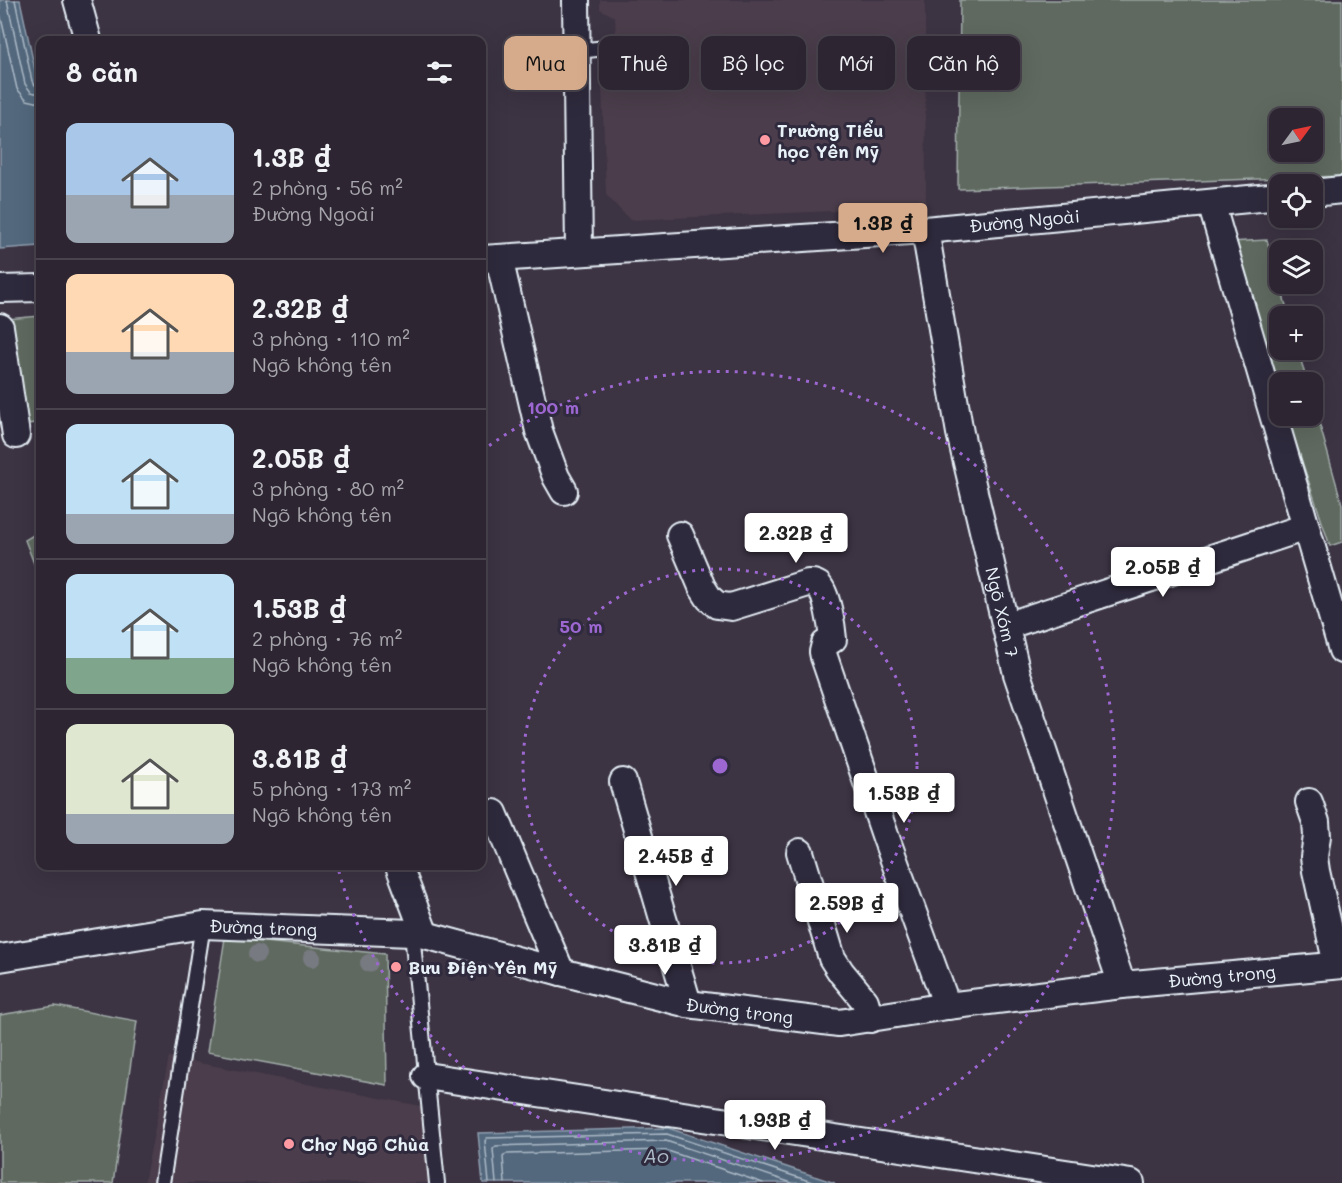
<!DOCTYPE html>
<html lang="vi">
<meta charset="utf-8">
<style>
:root{--surface:#2d2632;--page:#39323e;--text:#f1f3f6;--muted:#a7a5ac;--line:#48434d;--accent:#d6ab8b}
body{margin:0;font-family:Mali,sans-serif;background:var(--page);color:var(--text);height:100vh;display:flex;flex-direction:column;font-size:22px;white-space:nowrap}
*{box-sizing:border-box;margin:0}
p{font-size:20px;color:var(--muted)}
.icon{flex:none;width:33px;height:33px;fill:none;stroke:currentColor;stroke-width:2;stroke-linecap:round;stroke-linejoin:round}
.map{position:relative;flex:1;overflow:hidden}
.details{position:absolute;left:36px;top:36px;width:450px;height:834px;display:flex;flex-direction:column;background:var(--surface);border-radius:12px;box-shadow:0 6px 24px #0002,0 0 0 2px var(--line)}
.details>*{flex:none}
.banner{position:absolute;left:504px;top:36px;width:570px;height:54px;display:flex;gap:12px}
.needle{width:39px;rotate:57deg}
.tools{position:absolute;left:1269px;top:108px;display:grid;gap:12px}
.tools a{display:grid;place-items:center;width:54px;height:54px;border-radius:12px;background:var(--surface);box-shadow:0 6px 24px #0002,0 0 0 2px var(--line);font-size:30px}
.price{position:absolute;translate:-50% -51px;padding:0 14px;border-radius:6px;background:#fff;color:#222;font-size:20px;line-height:39px;filter:drop-shadow(0 2px 3px #0008)}
.price::after{content:'';position:absolute;left:50%;top:36px;width:18px;height:14px;margin-left:-9px;background:inherit;clip-path:polygon(0 0,100% 0,50% 100%)}
.price.selected{background:var(--accent);color:#111}
ul{padding:0;list-style:none}
li{display:flex;align-items:center;gap:18px;height:150px;padding:0 30px}
li+li{border-top:2px solid var(--line)}
li span{display:grid;place-items:center;flex:none;width:168px;height:120px;border-radius:12px;color:#555}
li>.icon{margin-inline-start:auto}
span .icon{width:72px;height:72px;fill:#fffc;stroke-width:1}
li b{font-size:26px}
h2{display:flex;justify-content:space-between;align-items:center;height:72px;padding:0 30px;font-size:26px}
.pill{padding:0 21px;border-radius:12px;background:var(--surface);box-shadow:0 6px 24px #0002,0 0 0 2px var(--line);font-size:21px;line-height:54px}
.pill.selected{background:var(--accent);color:#111}
.map>svg:first-child{display:block}
.built{fill:#4b3e4b}
.green{fill:#5e695e;stroke:#a3adab;stroke-width:1.5;fill-rule:evenodd}
.water{fill:#52677d;stroke:#8e9eae;stroke-width:1.5}
.lines{fill:none;stroke-linecap:round;stroke-linejoin:round}
.shore{stroke:#acbac7;stroke-width:1.5}
.service-casing{stroke:#e8f1f8;stroke-width:18}
.minor-casing{stroke:#e8f1f8;stroke-width:30}
.service{stroke:#2f2a3d;stroke-width:14}
.minor{stroke:#2f2a3d;stroke-width:26}
.tree{fill:#787a81}
.ring{fill:none;stroke:#9c67d0;stroke-width:3;stroke-dasharray:3 6}
.poi-dot{fill:#ff9aa2;stroke:#2f2a3d;stroke-width:2}
.labels{text-anchor:middle;dominant-baseline:central;stroke-width:6;stroke-linejoin:round;paint-order:stroke}
.poi-label{font-size:18px;font-weight:bold;fill:#e8f1f8;stroke:#2f2a3d;text-anchor:start}
.street-label{font-size:18px;fill:#e8f1f8;stroke:#2f2a3d}
.water-label{font-size:20px;font-style:italic;fill:#acbac7;stroke:#2f2a3d}
.centre{fill:#9c67d0;stroke:#2f2a3d;stroke-width:3}
.ring-label{font-size:18px;text-anchor:middle;font-weight:bold;fill:#9c67d0;stroke:#2f2a3d;stroke-width:6;stroke-linejoin:round;paint-order:stroke}
</style>
<div class="map">
<svg width="1342" height="1183" viewBox="0 0 1342 1183">
<rect width="100%" height="100%" fill="#3c3343"/>
<filter id="ink" filterUnits="userSpaceOnUse"><feTurbulence type="fractalNoise" baseFrequency=".0167" numOctaves="2"/><feDisplacementMap in="SourceGraphic" scale="12" xChannelSelector="R" yChannelSelector="G"/><feConvolveMatrix kernelMatrix="1 2 1 2 8 2 1 2 1" color-interpolation-filters="sRGB"/></filter>
<g filter="url(#ink)">
<g class="built">
<path d="M600,0H925L926,207L630,220L606,195L602,86L617,77L615,17L600,9Z"/>
<path d="M169,1057L421,1106L429,1183H144Z"/>
</g>
<g class="green">
<path d="M960,0H1342V176L958,189ZM1280,118H1312V152H1280Z"/>
<path d="M1267,240L1289,316H1280V350H1298L1307,382H1280L1279,394L1229,242Z"/>
<path d="M40,316V422L23,425L7,319Z"/>
<path d="M1313,401L1342,504V542L1330,546L1287,416H1312Z"/>
<path d="M40,531V579L25,540Z"/>
<path d="M225,938L385,954L387,1085L207,1052Z"/>
<path d="M55,1006L137,1021L113,1183H0V1015Z"/>
</g>
<g class="water">
<path d="M0,0H20L40,93V246L0,249Z"/>
<path d="M668,1128L835,1183H483L478,1133Z"/>
</g>
<g class="lines">
<g class="shore">
<path d="M7,0L25,84L31,92L40,94"/>
<path d="M15,0L32,81L35,85L40,86"/>
<path d="M0,13L17,89L27,100L40,103"/>
<path d="M489,1183L485,1141L487,1138L667,1134L815,1183"/>
<path d="M496,1183L493,1149L496,1146L666,1141L792,1183"/>
<path d="M505,1183L503,1157L506,1154L665,1150L763,1183"/>
</g>
<defs>
<g id="service">
<path d="M577,51L616,47"/>
<path d="M412,933L437,1183"/>
<path d="M162,1183L203,925"/>
</g>
<g id="minor">
<path d="M77,0L88,40"/>
<path d="M576,0L579,252"/>
<path d="M1312,193L1342,190"/>
<path d="M1211,203L1342,650"/>
<path id="s1" d="M925,230L960,433L1017,674L1122,985"/>
<path d="M499,258L539,431L556,477L564,491"/>
<path id="s2" d="M482,259L925,230L1280,196"/>
<path d="M0,289L40,288"/>
<path d="M0,327L16,435"/>
<path d="M680,535L702,587L709,598L717,605L731,607L808,583C813,583 814,582 818,585C827,593 832,627 833,639L825,644L823,652L824,657L886,838L947,1006"/>
<path d="M1006,626L1306,527"/>
<path d="M623,782L688,1004"/>
<path d="M1309,802L1316,822L1317,836L1314,857L1316,871L1337,965"/>
<path d="M494,813L518,871L561,972"/>
<path d="M800,852L832,958L841,972L865,1001L870,1019"/>
<path d="M399,866L425,935"/>
<path id="s3" d="M0,958L203,925L412,933L425,935L561,972L688,1004L839,1023L947,1006L1122,985L1342,965"/>
<path d="M426,1076L1131,1183"/>
</g>
</defs>
<use href="#service" class="service-casing"/>
<use href="#minor" class="minor-casing"/>
<use href="#service" class="service"/>
<use href="#minor" class="minor"/>
</g>
<g class="tree">
<circle cx="257" cy="954" r="9"/>
<circle cx="312" cy="958" r="9"/>
<circle cx="369" cy="963" r="9"/>
</g>
</g>
<g class="ring">
<circle cx="720" cy="766" r="197"/>
<path d="M482 451A395 395 0 1 1 338 868"/>
</g>
<g class="poi-dot">
<circle cx="765" cy="140" r="6"/>
<circle cx="396" cy="967" r="6"/>
<circle cx="289" cy="1144" r="6"/>
</g>
<g class="labels">
<g class="poi-label">
<text x="777" y="130">Trường Tiểu<tspan x="777" dy="21">học Yên Mỹ</tspan></text>
<text x="408" y="967">Bưu Điện Yên Mỹ</text>
<text x="301" y="1144">Chợ Ngõ Chùa</text>
</g>
<g class="street-label">
<text stroke="none"><textPath href="#s2" startOffset="544">Đường Ngoài</textPath></text>
<text stroke="none"><textPath href="#s1" startOffset="390">Ngõ Xóm 7</textPath></text>
<text stroke="none"><textPath href="#s3" startOffset="266">Đường trong</textPath></text>
<text stroke="none"><textPath href="#s3" startOffset="1238">Đường trong</textPath></text>
<text stroke="none"><textPath href="#s3" startOffset="752">Đường trong</textPath></text>
</g>
<g class="water-label">
<text x="656" y="1155">Ao</text>
</g>
</g>
<circle cx="720" cy="766" r="9" class="centre"/>
<g class="ring-label">
<text x="553" y="414">100 m</text>
<text x="581" y="633">50 m</text>
</g>
</svg>
<div class="tools">
<a><svg class="needle" viewBox="-14 -14 28 28"><path d="M0-13l5 13h-10z" fill="#e53935"/><path d="M0 13l5-13h-10z" fill="#a7a5ac"/></svg></a>
<a><svg class="icon" aria-label="locate" viewBox="0 0 24 24"><circle cx="12" cy="12" r="6"/><path d="M12 2v4M12 18v4M2 12h4M18 12h4"/></svg></a>
<a><svg class="icon" aria-label="layers" viewBox="0 0 24 24"><path d="M12 4l9 5-9 5-9-5zM3 14l9 5 9-5"/></svg></a>
<a>+</a>
<a>−</a>
</div>
<b class="price selected" style="left:883px;top:254px">1.3B ₫</b>
<b class="price" style="left:796px;top:564px">2.32B ₫</b>
<b class="price" style="left:1163px;top:598px">2.05B ₫</b>
<b class="price" style="left:904px;top:824px">1.53B ₫</b>
<b class="price" style="left:676px;top:887px">2.45B ₫</b>
<b class="price" style="left:847px;top:934px">2.59B ₫</b>
<b class="price" style="left:665px;top:976px">3.81B ₫</b>
<b class="price" style="left:775px;top:1151px">1.93B ₫</b>
<div class="banner">
<a class="pill selected">Mua</a>
<a class="pill">Thuê</a>
<a class="pill">Bộ lọc</a>
<a class="pill">Mới</a>
<a class="pill">Căn hộ</a>
</div>
<section class="details">
<h2>8 căn<svg class="icon" aria-label="filters" viewBox="0 0 24 24"><path d="M4 7h16M4 17h16"/><circle cx="9" cy="7" r="2"/><circle cx="15" cy="17" r="2"/></svg></h2>
<ul>
<li><span style="background:linear-gradient(#a9c7e8 60%,#9aa5b1 0)"><svg class="icon" aria-label="home" viewBox="0 0 24 24"><path d="M3 11l9-7 9 7M6 9v11h12V9"/></svg></span><div><b>1.3B ₫</b><p>2 phòng · 56 m²</p><p>Đường Ngoài</p></div></li>
<li><span style="background:linear-gradient(#ffd9b3 65%,#9aa5b1 0)"><svg class="icon" aria-label="home" viewBox="0 0 24 24"><path d="M3 11l9-7 9 7M6 9v11h12V9"/></svg></span><div><b>2.32B ₫</b><p>3 phòng · 110 m²</p><p>Ngõ không tên</p></div></li>
<li><span style="background:linear-gradient(#bfe0f5 75%,#9aa5b1 0)"><svg class="icon" aria-label="home" viewBox="0 0 24 24"><path d="M3 11l9-7 9 7M6 9v11h12V9"/></svg></span><div><b>2.05B ₫</b><p>3 phòng · 80 m²</p><p>Ngõ không tên</p></div></li>
<li><span style="background:linear-gradient(#bfe0f5 70%,#7fa58c 0)"><svg class="icon" aria-label="home" viewBox="0 0 24 24"><path d="M3 11l9-7 9 7M6 9v11h12V9"/></svg></span><div><b>1.53B ₫</b><p>2 phòng · 76 m²</p><p>Ngõ không tên</p></div></li>
<li><span style="background:linear-gradient(#dfe7d0 75%,#9aa5b1 0)"><svg class="icon" aria-label="home" viewBox="0 0 24 24"><path d="M3 11l9-7 9 7M6 9v11h12V9"/></svg></span><div><b>3.81B ₫</b><p>5 phòng · 173 m²</p><p>Ngõ không tên</p></div></li>
</ul>
</section>
</div>
